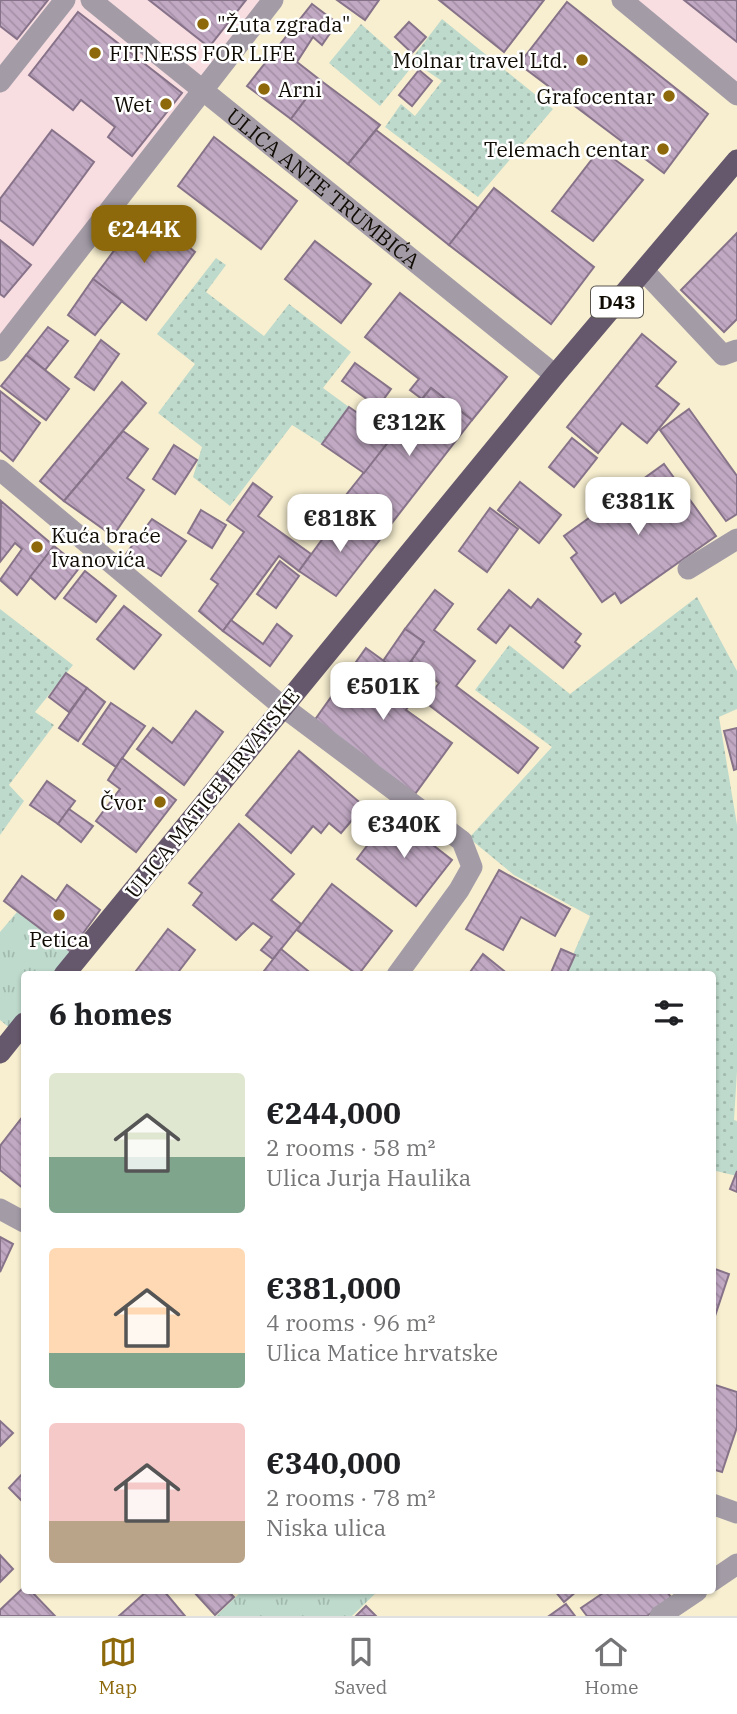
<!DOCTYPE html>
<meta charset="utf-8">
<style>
:root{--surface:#fff;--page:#f6f6f6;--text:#202124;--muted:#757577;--line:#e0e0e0;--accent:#8d690b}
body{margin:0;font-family:"IBM Plex Serif",serif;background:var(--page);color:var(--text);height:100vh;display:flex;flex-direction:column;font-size:26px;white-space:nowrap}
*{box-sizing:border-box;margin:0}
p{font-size:23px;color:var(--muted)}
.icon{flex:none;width:38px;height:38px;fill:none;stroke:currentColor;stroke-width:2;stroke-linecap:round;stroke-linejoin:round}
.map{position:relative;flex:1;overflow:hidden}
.sheet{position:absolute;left:21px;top:971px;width:695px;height:623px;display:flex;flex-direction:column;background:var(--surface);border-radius:7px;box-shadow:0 2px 5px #0004}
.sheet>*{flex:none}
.price{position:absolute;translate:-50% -60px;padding:0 16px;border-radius:14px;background:#fff;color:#222;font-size:23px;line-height:46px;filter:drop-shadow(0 2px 4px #0008)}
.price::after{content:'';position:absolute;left:50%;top:42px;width:21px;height:16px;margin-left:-10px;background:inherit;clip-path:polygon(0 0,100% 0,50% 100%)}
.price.on{background:var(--accent);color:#fff}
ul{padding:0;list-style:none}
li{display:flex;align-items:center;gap:21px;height:175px;padding:0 28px}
li span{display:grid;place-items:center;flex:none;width:196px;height:140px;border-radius:7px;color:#555}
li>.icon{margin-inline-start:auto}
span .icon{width:84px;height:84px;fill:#fffc;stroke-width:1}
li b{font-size:30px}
h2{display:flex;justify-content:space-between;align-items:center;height:84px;padding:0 28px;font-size:30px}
.dock{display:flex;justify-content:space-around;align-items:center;height:98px;border-top:2px solid var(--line);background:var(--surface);font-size:19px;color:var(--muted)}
.dock a{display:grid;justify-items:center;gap:4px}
.dock .on{color:var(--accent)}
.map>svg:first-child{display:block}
.commercial{fill:#f8dde1}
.grass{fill:url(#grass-tufts)}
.park{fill:url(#park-dots)}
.building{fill:url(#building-back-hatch);stroke:#877389;stroke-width:2}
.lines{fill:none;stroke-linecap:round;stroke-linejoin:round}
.minor{stroke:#a39ca7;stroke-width:21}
.major{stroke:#66586c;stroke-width:21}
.poi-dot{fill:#8d690b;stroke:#fff;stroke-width:2.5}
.labels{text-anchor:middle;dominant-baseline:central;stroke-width:5;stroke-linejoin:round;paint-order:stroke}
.shield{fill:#fff;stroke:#58554f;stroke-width:2}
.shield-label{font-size:19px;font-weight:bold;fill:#100c04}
.poi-label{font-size:21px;fill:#100c04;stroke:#fff;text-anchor:end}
.street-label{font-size:21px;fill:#100c04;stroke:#fff}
</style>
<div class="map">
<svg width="737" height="1616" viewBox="0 0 737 1616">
<defs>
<pattern id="grass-tufts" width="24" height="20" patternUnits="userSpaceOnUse" patternTransform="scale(1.75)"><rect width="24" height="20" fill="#bedacc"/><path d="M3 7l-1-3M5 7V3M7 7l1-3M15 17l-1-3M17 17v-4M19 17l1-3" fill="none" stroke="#a2baae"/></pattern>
<pattern id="park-dots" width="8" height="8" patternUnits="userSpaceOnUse" patternTransform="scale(1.75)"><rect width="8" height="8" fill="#bedacc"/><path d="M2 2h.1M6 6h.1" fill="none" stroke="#a2baae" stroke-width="1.8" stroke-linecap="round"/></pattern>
<pattern id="building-back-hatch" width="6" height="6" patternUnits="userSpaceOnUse" patternTransform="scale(1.75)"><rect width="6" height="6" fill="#c1a9c4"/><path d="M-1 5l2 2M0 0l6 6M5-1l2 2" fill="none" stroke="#a590a7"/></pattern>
</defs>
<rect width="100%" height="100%" fill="#f8efd0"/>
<g class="commercial">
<path d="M0,0H273L0,351Z"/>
<path d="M622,0H737V95Z"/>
</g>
<g class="grass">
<path d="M17,912L78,957L64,975H24V1023L16,1033L0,1020V932Z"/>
<path d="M242,1591H378L352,1616H216Z"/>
</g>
<g class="park">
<path d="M442,19L553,109L478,197L385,127L401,104L415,116L442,81L415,63L380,106L329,63L361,24L407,65Z"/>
<path d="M216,258L226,265L206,292L264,336L289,304L351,352L323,388L349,407L322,444L292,425L230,506L193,477L202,447L158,413L195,364L157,334Z"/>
<path d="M697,597L737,671V709L719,717L737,825V1071L734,1120L737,1121V1176L712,1170V975H564L590,916L514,875L469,838L552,747L475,690L509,645L570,694Z"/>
<path d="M0,609L73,665L35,712L54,725L9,785L24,801L0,835Z"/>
</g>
<g class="building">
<path d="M0,0H48L17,39L0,26Z"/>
<path d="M149,0H246L209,47Z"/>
<path d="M337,0H379L365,20Z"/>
<path d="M439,0H544L504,52Z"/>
<path d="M684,0H737V42Z"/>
<path d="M567,2L708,114L664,173L519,64Z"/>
<path d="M312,4L337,23L322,45L313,37L297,62L320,80L291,119L247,86Z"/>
<path d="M78,12L182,93L132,156L108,137L115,127L81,100L73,110L29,75Z"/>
<path d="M409,22L426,37L412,53L395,37Z"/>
<path d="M419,70L432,81L412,106L399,95Z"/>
<path d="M320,80L380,125L348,164L291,119Z"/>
<path d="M52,130L94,162L33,245L0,220V199Z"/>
<path d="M376,130L478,208L449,245L348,164Z"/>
<path d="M214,137L297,201L261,249L178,186Z"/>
<path d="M600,149L643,180L593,241L552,211Z"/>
<path d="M494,188L594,267L551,324L449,245Z"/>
<path d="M144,210L195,252L146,320L93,279Z"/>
<path d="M737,233V319L724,332L681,290Z"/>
<path d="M0,240L31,265L4,297L0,294Z"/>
<path d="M315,241L371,284L341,323L285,279Z"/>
<path d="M93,279L122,301L95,335L68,315Z"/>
<path d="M400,293L507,377L472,420L431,388L422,399L410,390L419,379L365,337Z"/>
<path d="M48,327L68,341L45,370L26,355Z"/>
<path d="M642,334L676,362L656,386L679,404L647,443L622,423L598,453L567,427Z"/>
<path d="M101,340L119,354L94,390L75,377Z"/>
<path d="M26,355L69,389L46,420L1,386Z"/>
<path d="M355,363L391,389L378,407L342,381Z"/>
<path d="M122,382L146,403L64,501L40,481Z"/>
<path d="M431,388L472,420L388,528L346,495Z"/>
<path d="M0,391L40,423L13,461L0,450Z"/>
<path d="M349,407L392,437L364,473L322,444Z"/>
<path d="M689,409L737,476V514L726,521L660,430Z"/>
<path d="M123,431L148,449L127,478L144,490L113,536L64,501Z"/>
<path d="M572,438L597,458L574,487L549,467Z"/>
<path d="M174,445L197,460L175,494L153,479Z"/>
<path d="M664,464L716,536L621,603L615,593L602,602L571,558L577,553L564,536Z"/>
<path d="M520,482L561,515L539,543L498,510Z"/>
<path d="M253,483L272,497L258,516L311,554L299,571L279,556L223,631L199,611L218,584L211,579L244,532L227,520Z"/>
<path d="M1,501L54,546L17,595L0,580L22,549L15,543L0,562Z"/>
<path d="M490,508L518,529L487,572L459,551Z"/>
<path d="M201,510L226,525L212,548L188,533Z"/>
<path d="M343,511L382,537L336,596L299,571Z"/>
<path d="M152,519L186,541L161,576L126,554Z"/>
<path d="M54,546L80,567L55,599L30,577Z"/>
<path d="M280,561L299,576L276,608L257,594Z"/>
<path d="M85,571L116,596L96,622L64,598Z"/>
<path d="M435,590L453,604L434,630L475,661L456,686L538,748L518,773L425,702L439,683L411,661L424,642L405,629Z"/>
<path d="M509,590L531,608L538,599L581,634L575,642L580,646L563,668L510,625L496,643L478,629Z"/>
<path d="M124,606L161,635L134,669L97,639Z"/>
<path d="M231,620L263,644L277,624L292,636L270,666L223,631Z"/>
<path d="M405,629L424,642L402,674L383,661Z"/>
<path d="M366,648L421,688L406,710L452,743L415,794L314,721Z"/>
<path d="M66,673L87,688L69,712L49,697Z"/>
<path d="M87,688L105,702L78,741L59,728Z"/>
<path d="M111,703L145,726L116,767L83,744Z"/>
<path d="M196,711L223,732L184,785L137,749L153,728L172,743Z"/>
<path d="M737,728V769L734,770L724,731Z"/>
<path d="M299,751L364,806L341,833L329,823L321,833L313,826L291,853L246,815Z"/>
<path d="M122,758L176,800L136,852L96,821L120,789L108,780Z"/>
<path d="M47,781L75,801L58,824L30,805Z"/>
<path d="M69,809L93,826L81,842L58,824Z"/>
<path d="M392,813L452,860L416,906L357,859Z"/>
<path d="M239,824L294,874L271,900L301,924L273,959L261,950L272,937L253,923L236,940L193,905L202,893L189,883Z"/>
<path d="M499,870L570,909L555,936L521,917L503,950L466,929Z"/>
<path d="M22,876L56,901L67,885L100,910L70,951L4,901Z"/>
<path d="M332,884L392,931L358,975L297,930Z"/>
<path d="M168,929L195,950L176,975H133Z"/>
<path d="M281,949L313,975H261Z"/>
<path d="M561,949L575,955L566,975H550Z"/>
<path d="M483,954L509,975H468Z"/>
<path d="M24,1115V1189L0,1170V1146Z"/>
<path d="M737,1171V1192L730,1189Z"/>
<path d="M0,1237L13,1244L0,1272Z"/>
<path d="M712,1268L729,1274L712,1325Z"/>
<path d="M712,1384L737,1392V1427L722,1472L712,1469Z"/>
<path d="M0,1421L13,1433L0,1446Z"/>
<path d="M24,1472V1503L9,1488Z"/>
<path d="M0,1555L13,1569L0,1582Z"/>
<path d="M24,1587V1591H31L55,1616H0V1610Z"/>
<path d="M147,1591H164L185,1616H119Z"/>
<path d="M193,1591H228L234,1597L215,1615Z"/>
<path d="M555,1591H577L564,1602Z"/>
<path d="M606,1591H666L672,1598L647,1616H587L581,1608Z"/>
<path d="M566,1604L575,1616H549Z"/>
<path d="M366,1606L376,1616H356Z"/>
</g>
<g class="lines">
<g class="minor">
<path id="s1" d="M91,0L555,375"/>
<path d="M622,0L737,95"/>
<path d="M0,82L65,0"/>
<path d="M644,271L723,355L737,350"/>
<path d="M0,351L273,0"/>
<path d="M0,470L282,706L462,841L472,867L459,890L397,975"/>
<path d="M688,569L737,539"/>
<path d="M0,1209L24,1222"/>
<path d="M712,1504L737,1513"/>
<path d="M712,1581L737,1564"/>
<path d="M660,1616L697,1591"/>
</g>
<g class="major">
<path d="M64,975L555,375L737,160"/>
<path d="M0,1053L24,1023"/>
</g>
</g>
<g class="poi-dot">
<circle cx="203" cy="24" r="7"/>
<circle cx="95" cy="53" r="7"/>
<circle cx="582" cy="60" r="7"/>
<circle cx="264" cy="89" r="7"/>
<circle cx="669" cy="96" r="7"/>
<circle cx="166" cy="104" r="7"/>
<circle cx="663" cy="149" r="7"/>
<circle cx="37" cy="547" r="7"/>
<circle cx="160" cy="802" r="7"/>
<circle cx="59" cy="915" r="7"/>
</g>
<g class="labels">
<rect class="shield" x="591" y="286.5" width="52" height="31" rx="5"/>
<g class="shield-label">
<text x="617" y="302">D43</text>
</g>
<g class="poi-label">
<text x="217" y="24" text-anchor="start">"Žuta zgrada"</text>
<text x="109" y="53" text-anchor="start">FITNESS FOR LIFE</text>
<text x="568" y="60">Molnar travel Ltd.</text>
<text x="278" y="89" text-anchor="start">Arni</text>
<text x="655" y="96">Grafocentar</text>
<text x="152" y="104">Wet</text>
<text x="649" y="149">Telemach centar</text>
<text x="51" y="535" text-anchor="start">Kuća braće<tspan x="51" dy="24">Ivanovića</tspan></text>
<text x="146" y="802">Čvor</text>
<text x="59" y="939" text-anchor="middle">Petica</text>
</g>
<g class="street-label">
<text stroke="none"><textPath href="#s1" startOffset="299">ULICA ANTE TRUMBIĆA</textPath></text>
<text transform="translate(212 793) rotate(-51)">ULICA MATICE HRVATSKE</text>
</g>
</g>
</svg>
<b class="price on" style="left:144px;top:265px">€244K</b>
<b class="price" style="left:409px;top:458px">€312K</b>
<b class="price" style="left:638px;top:537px">€381K</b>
<b class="price" style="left:340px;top:554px">€818K</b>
<b class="price" style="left:383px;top:722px">€501K</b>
<b class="price" style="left:404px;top:860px">€340K</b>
<section class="sheet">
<h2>6 homes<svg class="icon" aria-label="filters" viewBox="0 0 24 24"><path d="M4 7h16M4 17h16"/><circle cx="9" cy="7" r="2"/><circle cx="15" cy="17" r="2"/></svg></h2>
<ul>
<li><span style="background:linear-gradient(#dfe7d0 60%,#7fa58c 0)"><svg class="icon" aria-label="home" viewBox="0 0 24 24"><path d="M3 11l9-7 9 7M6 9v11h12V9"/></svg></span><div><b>€244,000</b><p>2 rooms · 58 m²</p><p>Ulica Jurja Haulika</p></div></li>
<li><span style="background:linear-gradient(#ffd9b3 75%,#7fa58c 0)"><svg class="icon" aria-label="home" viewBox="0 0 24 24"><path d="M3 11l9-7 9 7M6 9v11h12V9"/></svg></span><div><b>€381,000</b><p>4 rooms · 96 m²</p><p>Ulica Matice hrvatske</p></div></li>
<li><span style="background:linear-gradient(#f6c9c9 70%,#b9a48a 0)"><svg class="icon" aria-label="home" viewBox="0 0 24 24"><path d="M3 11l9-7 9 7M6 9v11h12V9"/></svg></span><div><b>€340,000</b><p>2 rooms · 78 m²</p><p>Niska ulica</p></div></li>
</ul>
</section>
</div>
<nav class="dock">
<a class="on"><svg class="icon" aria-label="map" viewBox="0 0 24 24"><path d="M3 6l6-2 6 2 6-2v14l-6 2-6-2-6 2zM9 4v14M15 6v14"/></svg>Map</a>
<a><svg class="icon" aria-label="saved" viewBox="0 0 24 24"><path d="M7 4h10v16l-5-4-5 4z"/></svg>Saved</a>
<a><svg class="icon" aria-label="home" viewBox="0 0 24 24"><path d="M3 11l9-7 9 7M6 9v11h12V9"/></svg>Home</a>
</nav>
